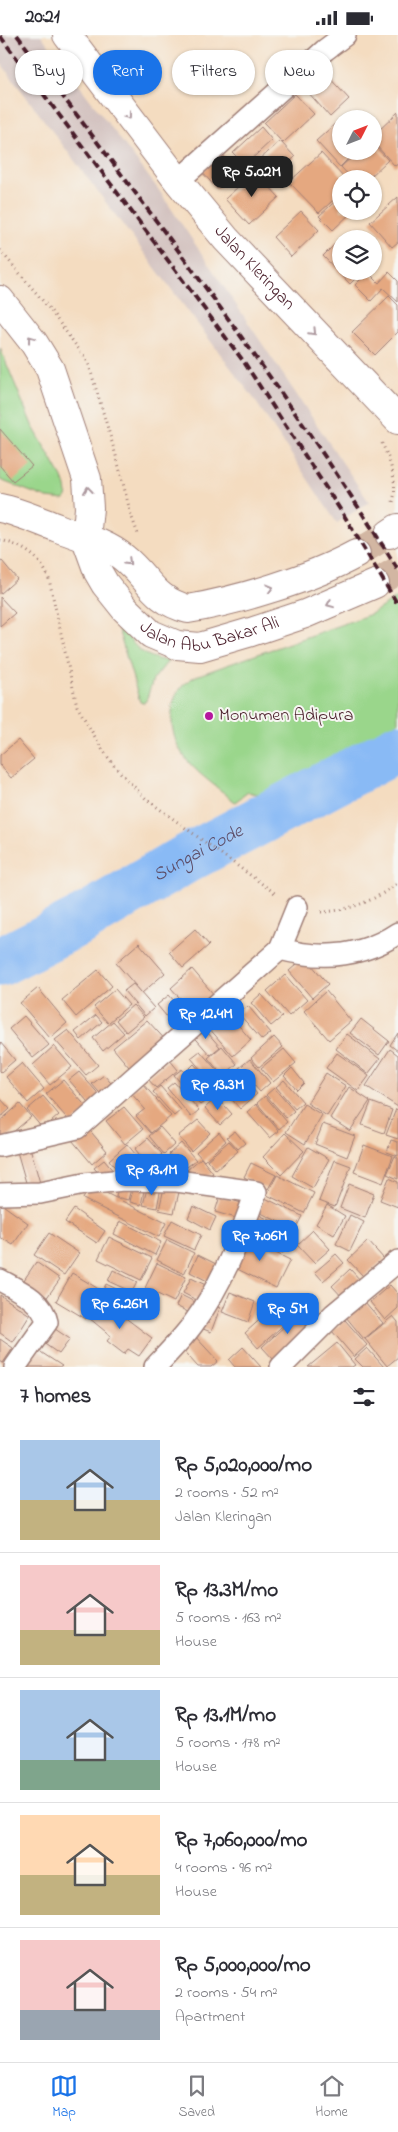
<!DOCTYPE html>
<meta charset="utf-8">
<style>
:root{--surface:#fff;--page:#f2f2f3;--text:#2b2b33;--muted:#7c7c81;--line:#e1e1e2;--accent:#1a73e8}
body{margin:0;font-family:"Indie Flower",sans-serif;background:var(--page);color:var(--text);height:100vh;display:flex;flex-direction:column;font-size:19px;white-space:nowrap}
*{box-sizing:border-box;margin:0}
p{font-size:16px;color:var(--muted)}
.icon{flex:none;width:28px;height:28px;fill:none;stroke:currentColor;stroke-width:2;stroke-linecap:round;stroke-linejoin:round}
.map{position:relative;height:1332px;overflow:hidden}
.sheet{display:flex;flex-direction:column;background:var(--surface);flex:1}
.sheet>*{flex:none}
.banner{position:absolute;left:15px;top:15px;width:369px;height:45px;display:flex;gap:10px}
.needle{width:32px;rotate:48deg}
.controls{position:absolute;left:332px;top:75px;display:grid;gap:10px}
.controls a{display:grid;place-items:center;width:50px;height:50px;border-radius:50%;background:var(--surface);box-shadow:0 1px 4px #0004;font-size:25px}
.price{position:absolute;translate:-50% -42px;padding:0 11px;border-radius:10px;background:var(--accent);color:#fff;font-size:16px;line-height:32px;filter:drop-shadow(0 1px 2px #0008)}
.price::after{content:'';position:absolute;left:50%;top:30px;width:15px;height:11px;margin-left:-8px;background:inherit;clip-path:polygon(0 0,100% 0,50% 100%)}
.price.current{background:#222;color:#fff}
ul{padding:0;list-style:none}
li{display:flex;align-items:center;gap:15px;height:125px;padding:0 20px}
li+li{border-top:1px solid var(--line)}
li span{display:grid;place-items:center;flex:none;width:140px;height:100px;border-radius:0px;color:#555}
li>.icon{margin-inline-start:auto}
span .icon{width:60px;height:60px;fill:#fffc;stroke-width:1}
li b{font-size:21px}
h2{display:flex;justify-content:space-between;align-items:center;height:60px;padding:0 20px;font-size:21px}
.chip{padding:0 18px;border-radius:22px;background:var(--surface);box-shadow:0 1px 4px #0004;font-size:18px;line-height:45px}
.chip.current{background:var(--accent);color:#fff}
.status{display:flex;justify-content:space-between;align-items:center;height:35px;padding:0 25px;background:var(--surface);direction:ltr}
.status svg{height:14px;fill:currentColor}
.tabs{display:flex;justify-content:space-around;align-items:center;height:70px;border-top:1px solid var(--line);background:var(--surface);font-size:14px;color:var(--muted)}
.tabs a{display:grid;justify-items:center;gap:2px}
.tabs .current{color:var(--accent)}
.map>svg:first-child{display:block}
.industrial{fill:#d1c0bd}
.green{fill:#9ad68b;stroke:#727a5b}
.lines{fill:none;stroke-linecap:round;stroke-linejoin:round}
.river{stroke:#89baf5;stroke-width:49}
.building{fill:#e5a880}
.secondary-tunnel{stroke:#d2b6a2;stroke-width:28;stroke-dasharray:28 14;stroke-linecap:butt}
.street-casing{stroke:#9f7e76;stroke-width:24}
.secondary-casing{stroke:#9f7e76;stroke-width:30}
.path{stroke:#9f7e76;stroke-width:3;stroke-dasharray:1 4;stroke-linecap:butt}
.street{stroke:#fff;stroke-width:21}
.secondary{stroke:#fff;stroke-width:28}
.rail{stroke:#4a1f2b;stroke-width:4;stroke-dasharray:8 4;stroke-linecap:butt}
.oneway{stroke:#ae9aa0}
.poi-dot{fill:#b5179e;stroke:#f6f6f2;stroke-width:2}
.labels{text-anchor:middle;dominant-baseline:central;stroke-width:4;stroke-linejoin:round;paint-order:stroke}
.street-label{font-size:18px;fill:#4a1f2b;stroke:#f6f6f2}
.poi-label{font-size:18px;fill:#4a1f2b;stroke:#f6f6f2;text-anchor:start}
.water-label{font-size:19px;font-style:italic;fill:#5d4e68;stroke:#f6f6f2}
</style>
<div class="status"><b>20:21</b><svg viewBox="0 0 49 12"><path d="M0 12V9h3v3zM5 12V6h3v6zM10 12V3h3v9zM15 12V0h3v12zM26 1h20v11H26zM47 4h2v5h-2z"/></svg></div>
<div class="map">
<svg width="398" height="1332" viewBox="0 0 398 1332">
<rect width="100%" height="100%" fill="#f6f6f2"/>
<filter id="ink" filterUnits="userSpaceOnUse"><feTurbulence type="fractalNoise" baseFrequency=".02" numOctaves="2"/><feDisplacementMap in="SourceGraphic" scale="10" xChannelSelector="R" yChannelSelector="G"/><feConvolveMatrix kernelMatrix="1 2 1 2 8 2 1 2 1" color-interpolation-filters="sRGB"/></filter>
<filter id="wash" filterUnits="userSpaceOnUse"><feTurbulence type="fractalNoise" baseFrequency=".0096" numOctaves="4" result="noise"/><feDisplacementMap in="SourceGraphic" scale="20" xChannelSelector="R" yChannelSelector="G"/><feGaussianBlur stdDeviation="1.12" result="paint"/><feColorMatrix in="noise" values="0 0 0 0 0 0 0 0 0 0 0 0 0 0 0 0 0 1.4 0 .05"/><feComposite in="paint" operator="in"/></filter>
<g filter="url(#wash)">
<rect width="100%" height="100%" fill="#f4dcc0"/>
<path class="industrial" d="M0,0H41L158,154L369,467L337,488L252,361L0,27Z"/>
<g class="green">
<path d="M0,313L32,390L65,448C66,454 69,460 64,465L47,463L0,445Z"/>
<path d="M398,562V688L269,758L261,760L248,757L235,767C205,741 169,724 172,677C173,660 181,649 196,641L371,579Z"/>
<path d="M115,584H118C129,608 142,623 168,626L153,645L146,666L143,668L140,667Z"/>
</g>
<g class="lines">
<path class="river" id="s1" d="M0,927L80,886L186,824L398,713"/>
</g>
<g id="blocks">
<g class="building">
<path d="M326,39L349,64L330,82L307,56Z"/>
<path d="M295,59L314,79L283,108L264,88Z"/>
<path d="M398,77V129L395,131L374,108V100Z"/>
<path d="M335,89L341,96V116H356L340,132L316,106Z"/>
<path d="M261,92L272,105L245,130L233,118Z"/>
<path d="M280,106L295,122L272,143L257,127Z"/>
<path d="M374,110L388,125L368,144H352L341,132L358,116H374Z"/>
<path d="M321,118L345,144H341V158L319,178L289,147Z"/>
<path d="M222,119L237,136L217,154L202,137Z"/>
<path d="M255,136L279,162L249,190L225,164Z"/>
<path d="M341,161V176H353L333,195L319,181Z"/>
<path d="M398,162V207L392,212L370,187Z"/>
<path d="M301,176L319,195L291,222L273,202Z"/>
<path d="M337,207L341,211V236H363L350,249L323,221Z"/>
<path d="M368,237L379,248L389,237L398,246V267L383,253L371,266L355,250Z"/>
<path d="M389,261L398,270V297L375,320L352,297Z"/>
<path d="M0,394L32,431L13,446L0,431Z"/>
<path d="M2,526L17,544L0,559V527Z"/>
<path d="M0,562L15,578L0,591Z"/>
<path d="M18,705L34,724L11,743L0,730V720Z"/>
<path d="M195,894L209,910L183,933L169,917Z"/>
<path d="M139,908L165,938L142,958L116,928Z"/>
<path d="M305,922L328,949L312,963L289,936Z"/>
<path d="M192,934L215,961L194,979L171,953Z"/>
<path d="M98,935L112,951L76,982L62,965Z"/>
<path d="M285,940L307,965L289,981L267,956Z"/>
<path d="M133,949L154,973L145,981L124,956Z"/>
<path d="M38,953L67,988L50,1003L20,968Z"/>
<path d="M115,954L129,970L108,988L94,972Z"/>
<path d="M326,956L351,986L329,1005L304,976Z"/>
<path d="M261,959L282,982L271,991L251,968Z"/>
<path d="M169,960L189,983L177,994L157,970Z"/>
<path d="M133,970L144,982L126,997L116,985Z"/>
<path d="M248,971L271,998L262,1005L239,979Z"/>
<path d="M227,977L251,1005L233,1021L209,993Z"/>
<path d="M96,980L102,987L81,1005L75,997Z"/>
<path d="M24,981L49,1010L33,1023L9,994Z"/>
<path d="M361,984L389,1006L379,1020L350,998Z"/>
<path d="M147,985L169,1009L134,1038L113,1013Z"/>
<path d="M113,986L124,998L103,1016L93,1003Z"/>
<path d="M201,990L220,1012L210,1020L191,998Z"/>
<path d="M68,995L98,1030L86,1040L55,1005Z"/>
<path d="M398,998V1016L390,1010Z"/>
<path d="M347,999L380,1024L368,1039L336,1014Z"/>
<path d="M274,1002L283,1012L259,1032L251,1023Z"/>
<path d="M0,1007L15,1025L1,1037L0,1036Z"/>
<path d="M54,1011L72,1032L50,1050L33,1030Z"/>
<path d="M222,1011L237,1029L223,1041L208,1023Z"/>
<path d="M284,1014L296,1028L273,1047L261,1033Z"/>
<path d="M390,1014L398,1020V1072L366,1051Z"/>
<path d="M200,1016L221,1040L212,1048L191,1023Z"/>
<path d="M337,1018L369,1041L358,1056L326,1033Z"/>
<path d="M169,1024L178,1035L156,1053L147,1043Z"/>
<path d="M250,1024L270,1048L260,1057L239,1033Z"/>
<path d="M22,1028L44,1054L28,1068L6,1042Z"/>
<path d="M194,1029L216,1054L209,1060L188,1035Z"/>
<path d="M292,1033L304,1048L297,1055L284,1041Z"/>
<path d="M182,1034L208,1064L200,1070L174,1040Z"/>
<path d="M236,1034L257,1059L240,1074L219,1049Z"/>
<path d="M79,1037L104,1065L94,1074L69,1045Z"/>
<path d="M326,1038L346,1051L327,1081L307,1068Z"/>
<path d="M104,1040L117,1055L105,1064L92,1049Z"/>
<path d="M63,1045L89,1075L72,1089L46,1059Z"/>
<path d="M284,1045L303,1067L295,1074L276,1052Z"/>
<path d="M174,1047L199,1075L191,1082L167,1053Z"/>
<path d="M142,1048L171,1081L151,1098L136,1081L145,1074L130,1057Z"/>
<path d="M160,1051L181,1075L174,1081L153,1057Z"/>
<path d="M349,1052L370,1066L350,1096L330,1083Z"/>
<path d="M274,1053L294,1076L286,1083L266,1060Z"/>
<path d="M43,1061L59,1080L43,1094L27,1075Z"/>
<path d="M265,1061L287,1087L279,1094L257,1068Z"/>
<path d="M217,1062L232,1079L220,1090L205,1073Z"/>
<path d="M0,1063L10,1074L0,1083Z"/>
<path d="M371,1067L392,1075L384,1098L362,1090Z"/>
<path d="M20,1069L31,1082L0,1108V1086Z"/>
<path d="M256,1069L279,1096L270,1103L247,1077Z"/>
<path d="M304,1069L322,1080L305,1109L286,1097Z"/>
<path d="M124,1072L143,1094L125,1109L106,1086Z"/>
<path d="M396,1074L398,1075V1104L386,1100Z"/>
<path d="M198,1085L210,1098L191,1116L178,1101Z"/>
<path d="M323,1089L355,1101L347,1122L315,1109Z"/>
<path d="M87,1092L107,1116L92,1129L72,1105Z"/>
<path d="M160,1092L175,1109L164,1119L149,1101Z"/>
<path d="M235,1096L245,1108L238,1114L227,1102Z"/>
<path d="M219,1097L226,1106L204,1126L196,1117Z"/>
<path d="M285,1098L304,1116L281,1140L263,1122Z"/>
<path d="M148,1103L162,1119L149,1131L135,1114Z"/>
<path d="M391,1105L398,1107V1121L387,1117Z"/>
<path d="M229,1106L238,1116L216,1135L207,1125Z"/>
<path d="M181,1108L196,1125L183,1135L169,1119Z"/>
<path d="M29,1109L40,1148L27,1151L16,1113Z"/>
<path d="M127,1109L141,1126L123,1142L109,1125Z"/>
<path d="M364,1110L393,1121L383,1148L354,1137Z"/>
<path d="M308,1112L329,1124L313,1153L292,1141Z"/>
<path d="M395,1121L398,1123V1144L387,1139Z"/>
<path d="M201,1123L213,1138L199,1149L187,1135Z"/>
<path d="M104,1125L115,1138L106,1146L94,1133Z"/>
<path d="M335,1125L351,1131L335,1172L319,1166Z"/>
<path d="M251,1128L276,1140L268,1154L244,1142Z"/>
<path d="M277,1140L314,1158L304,1178L267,1160Z"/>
<path d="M389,1143L398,1147V1172L380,1165Z"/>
<path d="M119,1147L132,1150L128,1165L116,1162Z"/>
<path d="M134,1148L145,1151L141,1170L130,1167Z"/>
<path d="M148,1149L161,1152L157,1173L143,1170Z"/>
<path d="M349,1149L374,1159L365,1183L340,1173Z"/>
<path d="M90,1150L166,1188L159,1202L83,1164Z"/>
<path d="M164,1153L179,1157L174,1178L159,1175Z"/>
<path d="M220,1161L247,1170L243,1185L215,1177Z"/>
<path d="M265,1163L302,1181L295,1195L259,1177Z"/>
<path d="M0,1168L28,1188L13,1210L0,1202Z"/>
<path d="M327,1170L345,1181L334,1200L316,1189Z"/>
<path d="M193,1171L216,1182L210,1195L188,1183Z"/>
<path d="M74,1174L105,1196L97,1208L65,1187Z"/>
<path d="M259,1180L294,1196L283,1218L249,1202Z"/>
<path d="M350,1180L364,1187L350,1216L336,1209Z"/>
<path d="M172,1185L201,1200L194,1215L164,1201Z"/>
<path d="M120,1186L161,1207L155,1220L114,1199Z"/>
<path d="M313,1195L330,1214L314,1228L297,1210Z"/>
<path d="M49,1198L79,1218L64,1240L34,1220Z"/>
<path d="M109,1202L152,1223L141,1245L98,1224Z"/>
<path d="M243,1202L290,1225L276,1253L229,1230Z"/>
<path d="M167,1205L194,1218L184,1239L157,1225Z"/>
<path d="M368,1206L384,1224L364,1242L348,1225Z"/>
<path d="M336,1219L344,1228L323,1246L315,1237Z"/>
<path d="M198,1220L222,1232L213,1249L190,1237Z"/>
<path d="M36,1227L60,1244L43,1268L20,1251Z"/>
<path d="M157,1228L186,1242L174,1267L145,1253Z"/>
<path d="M350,1234L362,1247L344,1264L332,1251Z"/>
<path d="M113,1235L137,1247L132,1257L108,1246Z"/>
<path d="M72,1238L102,1256L86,1284L56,1266Z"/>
<path d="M191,1243L212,1253L204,1269L183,1258Z"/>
<path d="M106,1249L129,1260L121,1274L99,1263Z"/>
<path d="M390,1250L398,1259V1273L385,1285L370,1267Z"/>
<path d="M230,1257L255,1267L248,1287L222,1277Z"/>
<path d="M0,1260L30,1280L13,1307L0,1298Z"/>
<path d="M181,1260L201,1270L196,1281L176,1271Z"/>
<path d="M286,1261L300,1275L258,1313L245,1298Z"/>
<path d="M103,1266L152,1303L139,1321L128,1314L124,1319L107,1306L111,1301L89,1283Z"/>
<path d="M365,1267L383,1288L364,1304L346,1282Z"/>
<path d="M207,1268L220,1273L211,1297L198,1292Z"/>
<path d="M301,1276L313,1289L274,1325L262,1312Z"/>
<path d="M393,1281L398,1287V1322L387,1331L365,1304Z"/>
<path d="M345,1285L367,1310L354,1322L332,1296Z"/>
<path d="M49,1290L70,1304L59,1319L39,1305Z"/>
<path d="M193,1299L218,1326L211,1332H198L179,1311Z"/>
<path d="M0,1304L13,1313L3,1328L0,1326Z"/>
<path d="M337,1308L355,1330L352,1332H308Z"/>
<path d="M33,1312L62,1331L61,1332H21Z"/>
<path d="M243,1312L261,1332H235L229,1325Z"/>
<path d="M367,1313L384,1332H363L355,1324Z"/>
</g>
</g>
</g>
<g filter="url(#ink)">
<use href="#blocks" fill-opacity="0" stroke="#9f7e76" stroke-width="1"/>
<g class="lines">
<g class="secondary-tunnel">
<path d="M356,519L389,499"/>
<path d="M375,549L398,535"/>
</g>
<defs>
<g id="street">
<path d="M178,146L325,15L345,0"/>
<path d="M297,872L280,914C321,925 362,922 398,898"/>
<path d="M0,1111L77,1093L280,914"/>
<path d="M0,1159L40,1158L84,1149L123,1145L177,1146L256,1157C240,1203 222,1250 193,1289C182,1304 168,1318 155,1332"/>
<path d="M0,1245C18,1255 43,1265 47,1287L15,1332"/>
<path d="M281,1332L334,1279L398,1226"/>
</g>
<g id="secondary">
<path id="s2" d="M67,0L178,146L226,204L398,385"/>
<path id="s3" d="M0,265L34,308L50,334L87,444L89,473L86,504L98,537L105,549L125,574L151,599L177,610L200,612L251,597L305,579L375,549"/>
<path d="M0,473C20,477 39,486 58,493C79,501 106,508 124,523C149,543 153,565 188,574C240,565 310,544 356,519"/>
<path d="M389,499L398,493"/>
</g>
</defs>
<use href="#street" class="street-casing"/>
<use href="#secondary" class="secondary-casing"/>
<g class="path">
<path d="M0,215L48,272L88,327L117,424L131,480L138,499"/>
<path d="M382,408C390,426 398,447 393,467"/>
<path d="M0,505C22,510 41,522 49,544L77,671L102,714L115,732L146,764L276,859"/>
<path d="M321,877C349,876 376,865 398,848"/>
</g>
<use href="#street" class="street"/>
<use href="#secondary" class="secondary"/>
<g class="rail">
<path d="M17,0C147,175 283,348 398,535"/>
<path d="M0,1L244,327L345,482L398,570"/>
</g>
</g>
<defs><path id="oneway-chevron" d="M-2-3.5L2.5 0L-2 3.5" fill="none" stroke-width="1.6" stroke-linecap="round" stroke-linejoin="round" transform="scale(1.25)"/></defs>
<g class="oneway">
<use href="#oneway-chevron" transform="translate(128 81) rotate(53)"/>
<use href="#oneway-chevron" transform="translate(313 297) rotate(46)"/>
<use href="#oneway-chevron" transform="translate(31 304) rotate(-127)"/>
<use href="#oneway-chevron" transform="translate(88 455) rotate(-96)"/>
<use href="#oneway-chevron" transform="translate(128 527) rotate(44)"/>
<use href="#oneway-chevron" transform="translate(270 553) rotate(-16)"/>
<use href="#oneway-chevron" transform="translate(330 569) rotate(158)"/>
</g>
</g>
<circle class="poi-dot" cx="209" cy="681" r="5"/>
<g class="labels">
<g class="street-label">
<text stroke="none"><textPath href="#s2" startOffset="299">Jalan Kleringan</textPath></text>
<text stroke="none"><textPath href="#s3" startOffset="439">Jalan Abu Bakar Ali</textPath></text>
</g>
<g class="poi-label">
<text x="219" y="681">Monumen Adipura</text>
</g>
<g class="water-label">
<text stroke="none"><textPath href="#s1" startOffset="226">Sungai Code</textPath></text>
</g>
</g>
</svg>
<div class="controls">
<a><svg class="needle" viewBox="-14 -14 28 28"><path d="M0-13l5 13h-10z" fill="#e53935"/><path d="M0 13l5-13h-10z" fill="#7c7c81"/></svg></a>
<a><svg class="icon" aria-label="locate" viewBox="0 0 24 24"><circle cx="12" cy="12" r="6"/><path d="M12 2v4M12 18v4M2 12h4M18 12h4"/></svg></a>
<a><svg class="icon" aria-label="layers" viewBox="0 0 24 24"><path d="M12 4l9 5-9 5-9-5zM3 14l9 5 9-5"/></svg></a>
</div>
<b class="price current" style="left:252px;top:163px">Rp 5.02M</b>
<b class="price" style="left:206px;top:1005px">Rp 12.4M</b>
<b class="price" style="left:218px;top:1076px">Rp 13.3M</b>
<b class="price" style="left:152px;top:1161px">Rp 13.1M</b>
<b class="price" style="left:260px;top:1227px">Rp 7.06M</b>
<b class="price" style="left:120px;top:1295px">Rp 6.26M</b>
<b class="price" style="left:288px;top:1300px">Rp 5M</b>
<div class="banner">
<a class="chip">Buy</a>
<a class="chip current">Rent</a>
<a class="chip">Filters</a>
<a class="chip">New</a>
</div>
</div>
<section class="sheet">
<h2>7 homes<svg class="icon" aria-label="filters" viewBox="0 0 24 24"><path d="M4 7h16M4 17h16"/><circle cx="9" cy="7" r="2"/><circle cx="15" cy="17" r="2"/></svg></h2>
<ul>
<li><span style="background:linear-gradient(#a9c7e8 60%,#c2b280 0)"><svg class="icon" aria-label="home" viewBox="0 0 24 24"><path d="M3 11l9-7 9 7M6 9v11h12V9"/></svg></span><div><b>Rp 5,020,000/mo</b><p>2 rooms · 52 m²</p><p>Jalan Kleringan</p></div></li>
<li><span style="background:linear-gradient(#f6c9c9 65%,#c2b280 0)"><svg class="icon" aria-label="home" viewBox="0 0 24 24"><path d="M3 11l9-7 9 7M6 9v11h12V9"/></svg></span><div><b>Rp 13.3M/mo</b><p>5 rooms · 163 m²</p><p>House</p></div></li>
<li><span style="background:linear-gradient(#a9c7e8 70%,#7fa58c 0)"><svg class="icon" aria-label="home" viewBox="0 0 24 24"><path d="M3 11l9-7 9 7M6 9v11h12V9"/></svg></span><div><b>Rp 13.1M/mo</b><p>5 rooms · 178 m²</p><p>House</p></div></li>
<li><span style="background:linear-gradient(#ffd9b3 60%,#c2b280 0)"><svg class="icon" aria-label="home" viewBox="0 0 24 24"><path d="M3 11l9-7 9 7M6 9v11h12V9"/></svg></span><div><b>Rp 7,060,000/mo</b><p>4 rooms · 96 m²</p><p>House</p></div></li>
<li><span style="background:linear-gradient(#f6c9c9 70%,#9aa5b1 0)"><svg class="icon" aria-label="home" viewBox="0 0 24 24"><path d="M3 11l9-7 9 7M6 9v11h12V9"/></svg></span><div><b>Rp 5,000,000/mo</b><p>2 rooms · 54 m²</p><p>Apartment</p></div></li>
</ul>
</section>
<nav class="tabs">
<a class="current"><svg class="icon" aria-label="map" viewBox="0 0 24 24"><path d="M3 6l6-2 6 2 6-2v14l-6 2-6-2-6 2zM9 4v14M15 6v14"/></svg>Map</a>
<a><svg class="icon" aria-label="saved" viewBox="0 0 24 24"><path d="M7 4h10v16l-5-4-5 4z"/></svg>Saved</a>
<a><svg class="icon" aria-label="home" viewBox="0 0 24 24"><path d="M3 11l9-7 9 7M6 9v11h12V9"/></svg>Home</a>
</nav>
